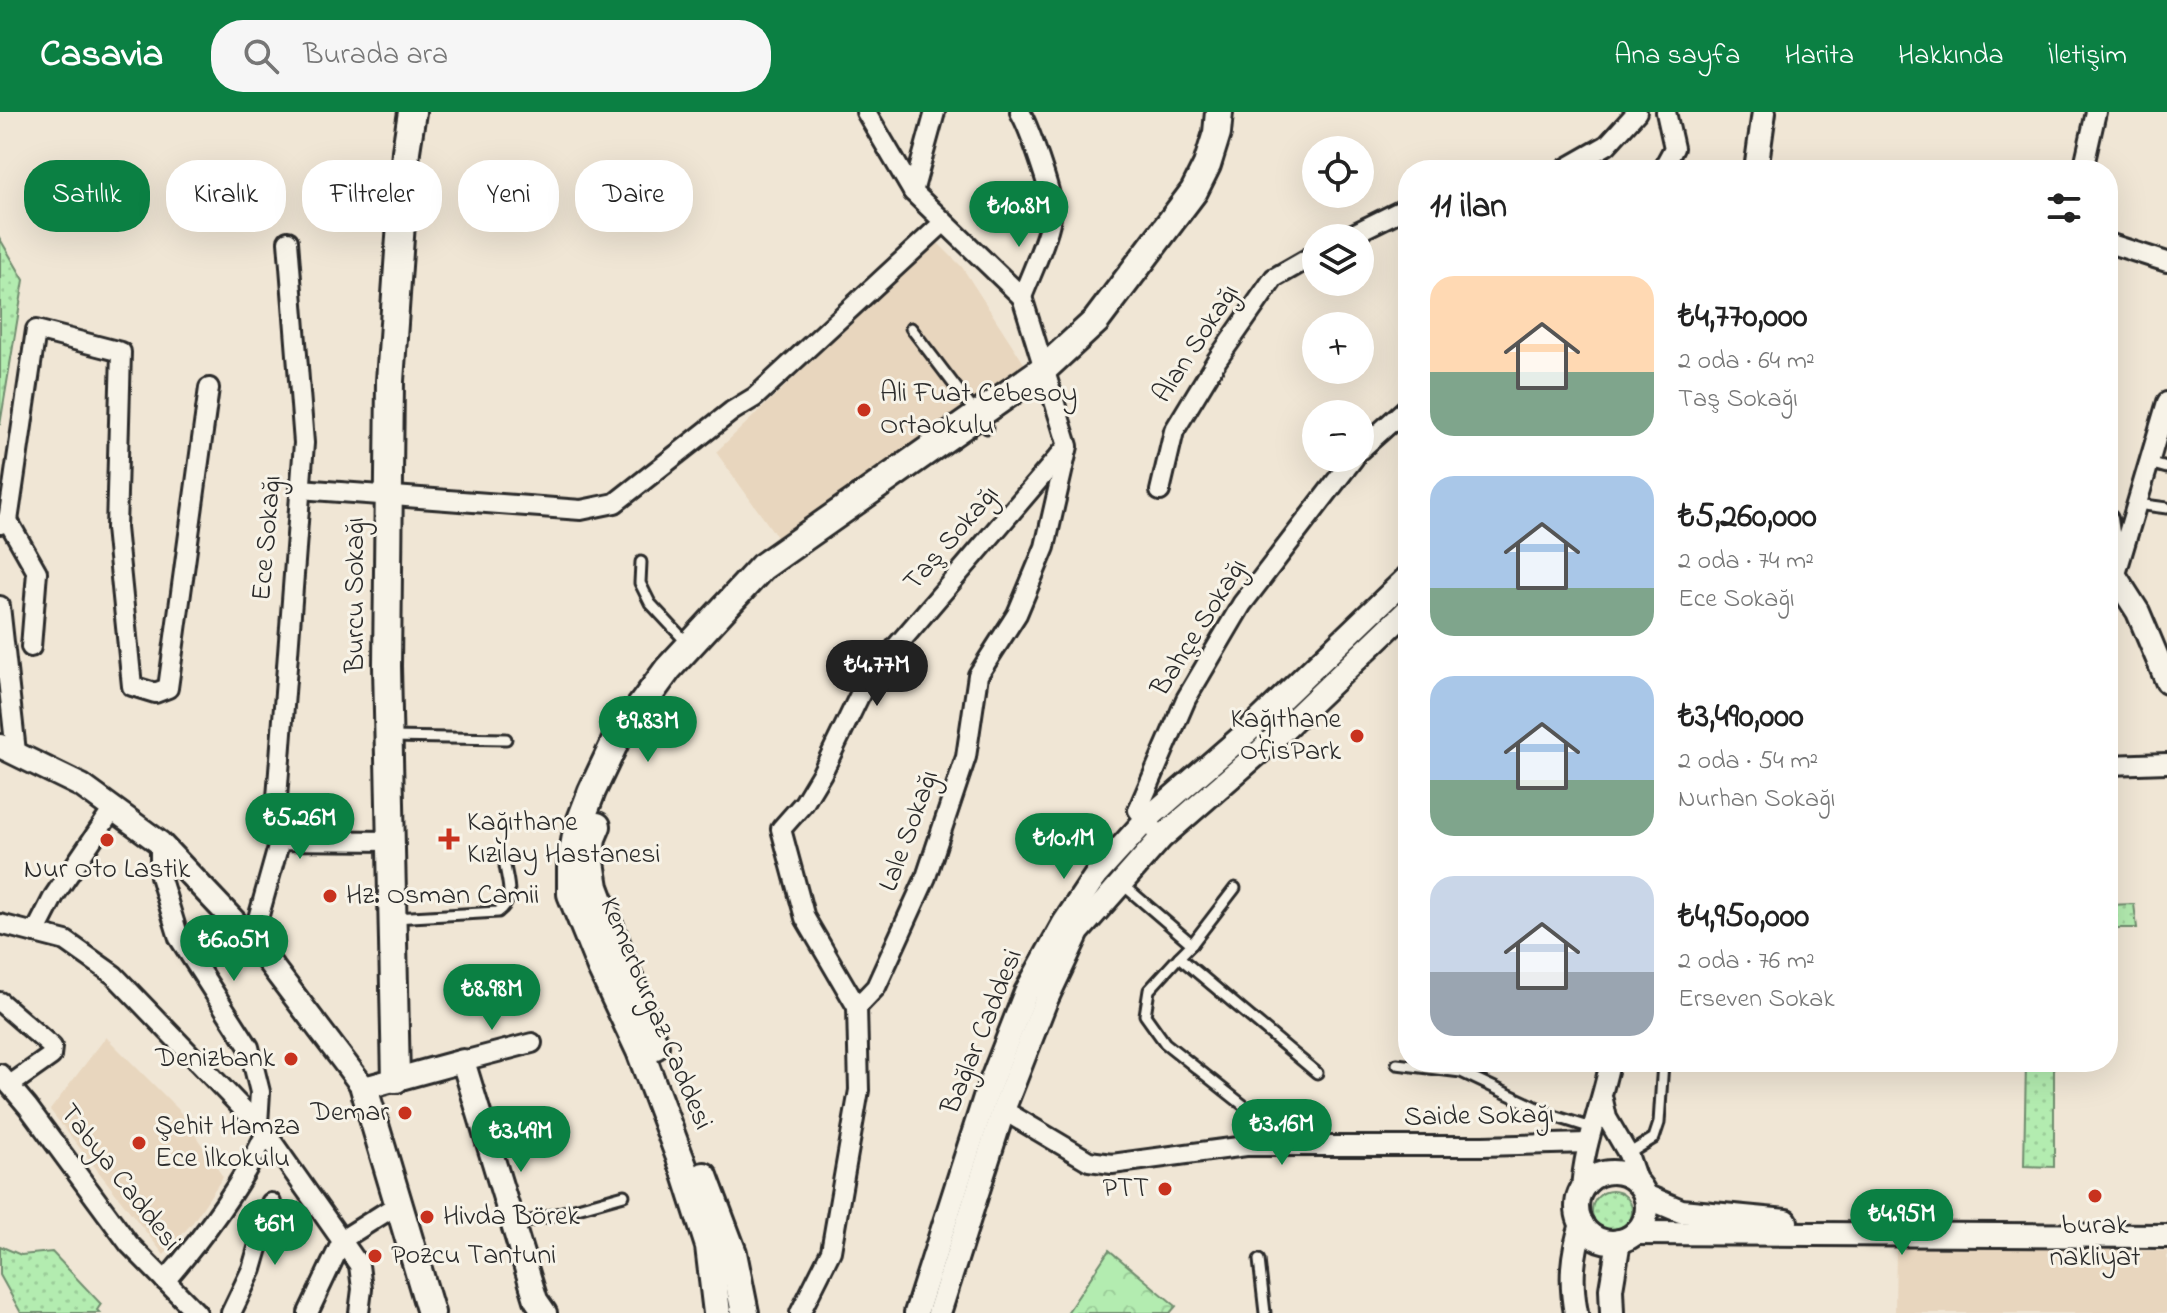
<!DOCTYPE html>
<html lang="tr">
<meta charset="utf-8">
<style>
:root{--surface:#fff;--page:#f6f6f6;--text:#222;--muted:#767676;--accent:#0b8043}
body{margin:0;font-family:"Indie Flower",sans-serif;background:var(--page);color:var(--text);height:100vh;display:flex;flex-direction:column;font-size:30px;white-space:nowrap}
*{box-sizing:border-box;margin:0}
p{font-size:26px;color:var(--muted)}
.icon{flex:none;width:44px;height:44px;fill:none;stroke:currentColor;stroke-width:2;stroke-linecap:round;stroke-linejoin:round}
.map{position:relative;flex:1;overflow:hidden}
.sheet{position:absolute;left:1398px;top:48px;width:720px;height:912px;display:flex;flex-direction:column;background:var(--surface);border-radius:32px;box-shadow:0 8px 32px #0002}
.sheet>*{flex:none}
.guide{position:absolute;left:24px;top:48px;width:760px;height:72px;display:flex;gap:16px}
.controls{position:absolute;left:1302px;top:24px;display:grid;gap:16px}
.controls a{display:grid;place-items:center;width:72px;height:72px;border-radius:50%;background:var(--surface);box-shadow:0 8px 32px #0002;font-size:40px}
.price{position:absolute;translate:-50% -68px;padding:0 18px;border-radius:28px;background:var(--accent);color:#fff;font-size:26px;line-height:52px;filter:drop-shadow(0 2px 4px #0008)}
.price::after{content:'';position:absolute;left:50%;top:48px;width:24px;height:18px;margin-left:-12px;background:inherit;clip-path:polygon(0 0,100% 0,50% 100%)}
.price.current{background:#222;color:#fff}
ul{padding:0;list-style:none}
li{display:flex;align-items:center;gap:24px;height:200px;padding:0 32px}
li span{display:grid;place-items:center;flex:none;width:224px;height:160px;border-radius:24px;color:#555}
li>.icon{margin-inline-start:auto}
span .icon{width:96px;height:96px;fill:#fffc;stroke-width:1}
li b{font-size:34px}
h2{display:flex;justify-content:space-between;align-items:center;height:96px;padding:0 32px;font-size:34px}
.chip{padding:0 28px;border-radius:32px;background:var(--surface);box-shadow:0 8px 32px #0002;font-size:28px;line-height:72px}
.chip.current{background:var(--accent);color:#fff}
header{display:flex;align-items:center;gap:48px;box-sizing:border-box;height:112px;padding:0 40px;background:var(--accent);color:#fff}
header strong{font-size:38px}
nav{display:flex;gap:44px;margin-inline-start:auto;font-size:28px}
.search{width:560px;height:72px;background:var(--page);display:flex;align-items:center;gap:20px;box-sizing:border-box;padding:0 28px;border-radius:32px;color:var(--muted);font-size:30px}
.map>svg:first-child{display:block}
.built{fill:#e8d6be}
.grass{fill:url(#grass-dots);stroke:#6f8c6e;stroke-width:2}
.park{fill:url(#park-crowns);stroke:#6f8c6e;stroke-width:2}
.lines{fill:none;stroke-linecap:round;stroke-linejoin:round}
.service-casing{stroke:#2b2b2b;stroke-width:15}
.minor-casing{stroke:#2b2b2b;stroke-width:24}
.tertiary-casing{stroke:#2b2b2b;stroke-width:28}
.secondary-casing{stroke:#2b2b2b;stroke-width:32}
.service{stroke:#f7f3e8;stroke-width:9}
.minor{stroke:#f7f3e8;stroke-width:18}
.tertiary{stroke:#f7f3e8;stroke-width:22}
.secondary{stroke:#f7f3e8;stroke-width:26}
.poi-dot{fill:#c8321e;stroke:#f7f3e8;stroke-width:3}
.labels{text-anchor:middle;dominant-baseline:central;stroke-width:6;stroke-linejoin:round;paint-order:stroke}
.street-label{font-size:28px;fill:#2b2b2b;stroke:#f7f3e8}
.poi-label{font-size:28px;fill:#2b2b2b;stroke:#f7f3e8;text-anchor:start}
</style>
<header>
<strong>Casavia</strong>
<div class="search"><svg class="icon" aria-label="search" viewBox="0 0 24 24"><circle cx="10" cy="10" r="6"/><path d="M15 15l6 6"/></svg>Burada ara</div>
<nav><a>Ana sayfa</a><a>Harita</a><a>Hakkında</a><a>İletişim</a></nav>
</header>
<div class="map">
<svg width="2167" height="1201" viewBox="0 0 2167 1201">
<defs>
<pattern id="grass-dots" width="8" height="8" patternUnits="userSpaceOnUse" patternTransform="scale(2)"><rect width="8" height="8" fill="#b3ecb0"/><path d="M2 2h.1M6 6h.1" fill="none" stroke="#9acb98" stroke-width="1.8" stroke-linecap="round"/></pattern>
<pattern id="park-crowns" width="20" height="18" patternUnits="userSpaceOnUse" patternTransform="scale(2)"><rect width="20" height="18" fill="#b3ecb0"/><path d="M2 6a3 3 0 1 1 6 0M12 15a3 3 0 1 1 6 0" fill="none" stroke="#9acb98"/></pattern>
</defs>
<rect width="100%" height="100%" fill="#f0e6d5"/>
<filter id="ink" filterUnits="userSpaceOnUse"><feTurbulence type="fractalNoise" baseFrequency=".0125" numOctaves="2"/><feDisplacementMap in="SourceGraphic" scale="16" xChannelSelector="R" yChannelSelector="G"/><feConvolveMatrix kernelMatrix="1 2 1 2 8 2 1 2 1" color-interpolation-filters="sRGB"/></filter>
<g filter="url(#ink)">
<g class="built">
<path d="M937,130L962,155L1027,256L782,432L716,340Z"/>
<path d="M106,925L178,997L223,1065L193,1110L164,1143L50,998Z"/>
<path d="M1896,1133L2167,1139V1201H1895Z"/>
</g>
<g class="grass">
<path d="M0,127L24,168L0,313Z"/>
<path d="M2134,792L2137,816H2108V793Z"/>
<path d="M2026,950H2054V1055L2024,1054Z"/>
<circle cx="1612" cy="1099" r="20"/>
<path d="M0,1134L21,1143L52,1140L101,1192L97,1198L100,1201H21L0,1163Z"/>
</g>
<path class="park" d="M1109,1138L1176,1194L1170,1201H1067Z"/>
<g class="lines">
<defs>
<g id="service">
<path d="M911,216L987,316"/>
<path d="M2149,351L2167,356"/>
<path d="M2137,392L2167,396"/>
<path d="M641,450L640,471L650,491L689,533"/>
<path d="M390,625L506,627"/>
<path d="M278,697L345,698"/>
<path d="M1121,771L1192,832L1235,776"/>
<path d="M394,806L498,800C515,788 508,772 505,754"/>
<path d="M1192,832L1179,845L1317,961"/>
<path d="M1179,845L1149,878L1145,903L1165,931L1267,1012"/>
<path d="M1397,952L1461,960L1557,1005L1592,1016"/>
<path d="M1628,1042L1654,1026L1659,1011L1663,950"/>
<path d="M513,1114L624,1083"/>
<path d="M1259,1148L1265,1201"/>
</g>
<g id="minor">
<path d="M866,0L913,80L935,0"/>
<path d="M1563,58L1607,33L1637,0"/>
<path d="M1662,58L1674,36L1666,0"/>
<path d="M2083,58L2096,0"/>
<path d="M913,80L1022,185C1030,164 1053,116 1052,95C1051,78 1029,15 1020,0"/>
<path d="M1345,126L1408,95"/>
<path d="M2108,131L2167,150"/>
<path d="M1360,338L1408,295"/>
<path d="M300,377L581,398L615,391L732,299L755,285L944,110"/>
<path d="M1160,379L1174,319L1217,248L1274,166L1316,142"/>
<path d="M2108,407L2115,455"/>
<path d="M8,409L36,218L121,240L116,416L132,574L155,581L168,576L209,276"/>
<path d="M0,412L8,409L37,460L31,535"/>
<path d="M2116,462L2167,290"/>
<path d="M0,494L16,640"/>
<path d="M2108,653L2167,651"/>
<path d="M1161,726L1138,698L1186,587L1242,492L1354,346"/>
<path d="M280,728L277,686L304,331L288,129"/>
<path d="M160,731V764L179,826L249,935L260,980L258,1012"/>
<path d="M0,812L66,829L114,863L266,1021L359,1153L362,1177L359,1201"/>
<path d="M35,821L54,784L113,697"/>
<path d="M252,828L280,728L392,729"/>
<path d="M0,890L52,935L51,944L10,973"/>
<path d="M857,895L805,806L781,717L804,691L822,661L866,570L1066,336"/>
<path d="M463,949L532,931"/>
<path d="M0,962L28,995L129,1132L197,1201"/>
<path d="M1603,988L1607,1006L1628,1042L1639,1074"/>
<path d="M1003,998L1089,1049L1112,1052L1246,1034H1483L1588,1031"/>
<path d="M1581,1079C1583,1034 1601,994 1610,950"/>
<path d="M165,1169C205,1123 240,1076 266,1021"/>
<path d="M231,1201L252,1157L271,1091"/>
<path d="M308,1201L343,1127L400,1091"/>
<path d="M800,1201L831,1139L859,978L857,895L876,875L926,765L966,645L978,563L1017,502L1045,435L1068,334L1022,185"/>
</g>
<g id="tertiary">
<path d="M1756,58L1764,0"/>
<path d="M2108,453L2138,500L2167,569"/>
<path d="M0,634L82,674L160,731L252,828L364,976L463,949L536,1188L545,1201"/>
<circle cx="1612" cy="1095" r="35"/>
<path d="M1645,1084L1681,1099L1786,1109"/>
<path d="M1635,1121L2167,1124"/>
<path d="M916,1201L985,985L1026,880L1064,811L1096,763L1145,709L1246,621L1408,465"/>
<path d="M939,1201L1005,993L1046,888L1078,820L1161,726L1262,638L1408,498"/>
<path d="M1576,1201C1570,1169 1572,1143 1582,1112"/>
<path d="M1612,1201L1611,1177L1619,1129"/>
</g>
<g id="secondary">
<path d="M597,714L592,726L590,744L595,775L655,934"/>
<path d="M396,967L387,554L390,269L406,39L412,0"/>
<path d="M364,976L431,1201"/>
<path d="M704,1064L733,1141L745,1201"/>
<path d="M717,1201L709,1134L685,1059L640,939L601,856L571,782V752L577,718L592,679L616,628L668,557L762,455L1045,256L1096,209L1194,79L1207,53L1217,21L1219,0"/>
</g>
</defs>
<use href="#service" class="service-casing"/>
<use href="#minor" class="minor-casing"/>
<use href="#tertiary" class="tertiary-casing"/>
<use href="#secondary" class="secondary-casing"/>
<use href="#service" class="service"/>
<use href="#minor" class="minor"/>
<use href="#tertiary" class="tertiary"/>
<use href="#secondary" class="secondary"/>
</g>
</g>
<g class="poi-dot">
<circle cx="864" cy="298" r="8"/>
<circle cx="1357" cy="624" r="8"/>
<path d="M445 715h8v8h8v8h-8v8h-8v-8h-8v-8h8z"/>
<circle cx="107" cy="728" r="8"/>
<circle cx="330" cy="784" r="8"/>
<circle cx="291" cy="947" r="8"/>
<circle cx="405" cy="1001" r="8"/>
<circle cx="139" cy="1031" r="8"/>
<circle cx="1165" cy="1077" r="8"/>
<circle cx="2095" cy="1084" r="8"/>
<circle cx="427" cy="1105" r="8"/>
<circle cx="375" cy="1144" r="8"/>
</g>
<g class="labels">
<g class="street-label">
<text transform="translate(1197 232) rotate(-57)">Alan Sokağı</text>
<text transform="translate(268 426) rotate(-85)">Ece Sokağı</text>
<text transform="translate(952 427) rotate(-49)">Taş Sokağı</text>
<text transform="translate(356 483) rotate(-90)">Burcu Sokağı</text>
<text transform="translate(1200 516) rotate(-58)">Bahçe Sokağı</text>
<text transform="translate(910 719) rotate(-70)">Lale Sokağı</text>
<text transform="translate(655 902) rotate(67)">Kemerburgaz Caddesi</text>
<text transform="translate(983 920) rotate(-68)">Bağlar Caddesi</text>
<text transform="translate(1479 1005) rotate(-1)">Saide Sokağı</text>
<text transform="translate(119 1066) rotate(52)">Tabya Caddesi</text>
</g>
<g class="poi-label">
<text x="880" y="282">Ali Fuat Cebesoy<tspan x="880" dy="32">Ortaokulu</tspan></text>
<text x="1341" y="608" text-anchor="end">Kağıthane<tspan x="1341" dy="32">OfisPark</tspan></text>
<text x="467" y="711">Kağıthane<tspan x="467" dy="32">Kızılay Hastanesi</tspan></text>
<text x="107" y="758" text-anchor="middle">Nur Oto Lastik</text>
<text x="346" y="784">Hz. Osman Camii</text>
<text x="275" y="947" text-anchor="end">Denizbank</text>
<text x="389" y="1001" text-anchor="end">Demar</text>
<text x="155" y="1015">Şehit Hamza<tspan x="155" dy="32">Ece İlkokulu</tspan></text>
<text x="1149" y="1077" text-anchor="end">PTT</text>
<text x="443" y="1105">Hivda Börek</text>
<text x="2095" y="1114" text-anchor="middle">burak<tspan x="2095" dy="32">nakliyat</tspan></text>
<text x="391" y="1144">Pozcu Tantuni</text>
</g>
</g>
</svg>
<div class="controls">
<a><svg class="icon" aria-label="locate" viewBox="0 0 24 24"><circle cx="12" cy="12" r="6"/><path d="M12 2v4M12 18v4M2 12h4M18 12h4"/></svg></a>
<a><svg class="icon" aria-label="layers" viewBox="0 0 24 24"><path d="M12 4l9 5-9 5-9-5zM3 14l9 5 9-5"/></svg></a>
<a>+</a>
<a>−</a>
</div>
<b class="price" style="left:1019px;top:137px">₺10.8M</b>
<b class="price current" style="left:877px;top:596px">₺4.77M</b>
<b class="price" style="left:648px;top:652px">₺9.83M</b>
<b class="price" style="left:300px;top:749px">₺5.26M</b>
<b class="price" style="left:1064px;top:769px">₺10.1M</b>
<b class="price" style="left:234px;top:871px">₺6.05M</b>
<b class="price" style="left:492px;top:920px">₺8.98M</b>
<b class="price" style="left:1282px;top:1055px">₺3.16M</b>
<b class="price" style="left:521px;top:1062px">₺3.49M</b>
<b class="price" style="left:1902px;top:1145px">₺4.95M</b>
<b class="price" style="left:275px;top:1155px">₺6M</b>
<div class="guide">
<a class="chip current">Satılık</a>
<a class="chip">Kiralık</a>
<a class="chip">Filtreler</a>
<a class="chip">Yeni</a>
<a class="chip">Daire</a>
</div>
<section class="sheet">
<h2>11 ilan<svg class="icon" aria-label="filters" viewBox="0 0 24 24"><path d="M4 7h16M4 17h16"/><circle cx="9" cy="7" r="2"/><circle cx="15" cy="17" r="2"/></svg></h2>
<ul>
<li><span style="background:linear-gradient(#ffd9b3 60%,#7fa58c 0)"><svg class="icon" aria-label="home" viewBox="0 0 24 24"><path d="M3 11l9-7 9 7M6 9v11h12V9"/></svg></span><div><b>₺4,770,000</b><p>2 oda · 64 m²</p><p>Taş Sokağı</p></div></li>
<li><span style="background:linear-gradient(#a9c7e8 70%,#7fa58c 0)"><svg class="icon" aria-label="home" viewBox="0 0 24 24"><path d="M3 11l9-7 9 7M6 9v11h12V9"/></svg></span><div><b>₺5,260,000</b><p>2 oda · 74 m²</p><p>Ece Sokağı</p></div></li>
<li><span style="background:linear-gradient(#a9c7e8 65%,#7fa58c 0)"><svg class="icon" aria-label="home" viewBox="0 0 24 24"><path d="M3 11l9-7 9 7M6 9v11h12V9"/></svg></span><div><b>₺3,490,000</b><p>2 oda · 54 m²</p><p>Nurhan Sokağı</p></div></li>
<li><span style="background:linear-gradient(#c9d6e8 60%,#9aa5b1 0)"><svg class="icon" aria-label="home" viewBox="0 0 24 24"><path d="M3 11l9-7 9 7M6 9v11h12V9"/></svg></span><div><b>₺4,950,000</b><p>2 oda · 76 m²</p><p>Erseven Sokak</p></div></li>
</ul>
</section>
</div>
